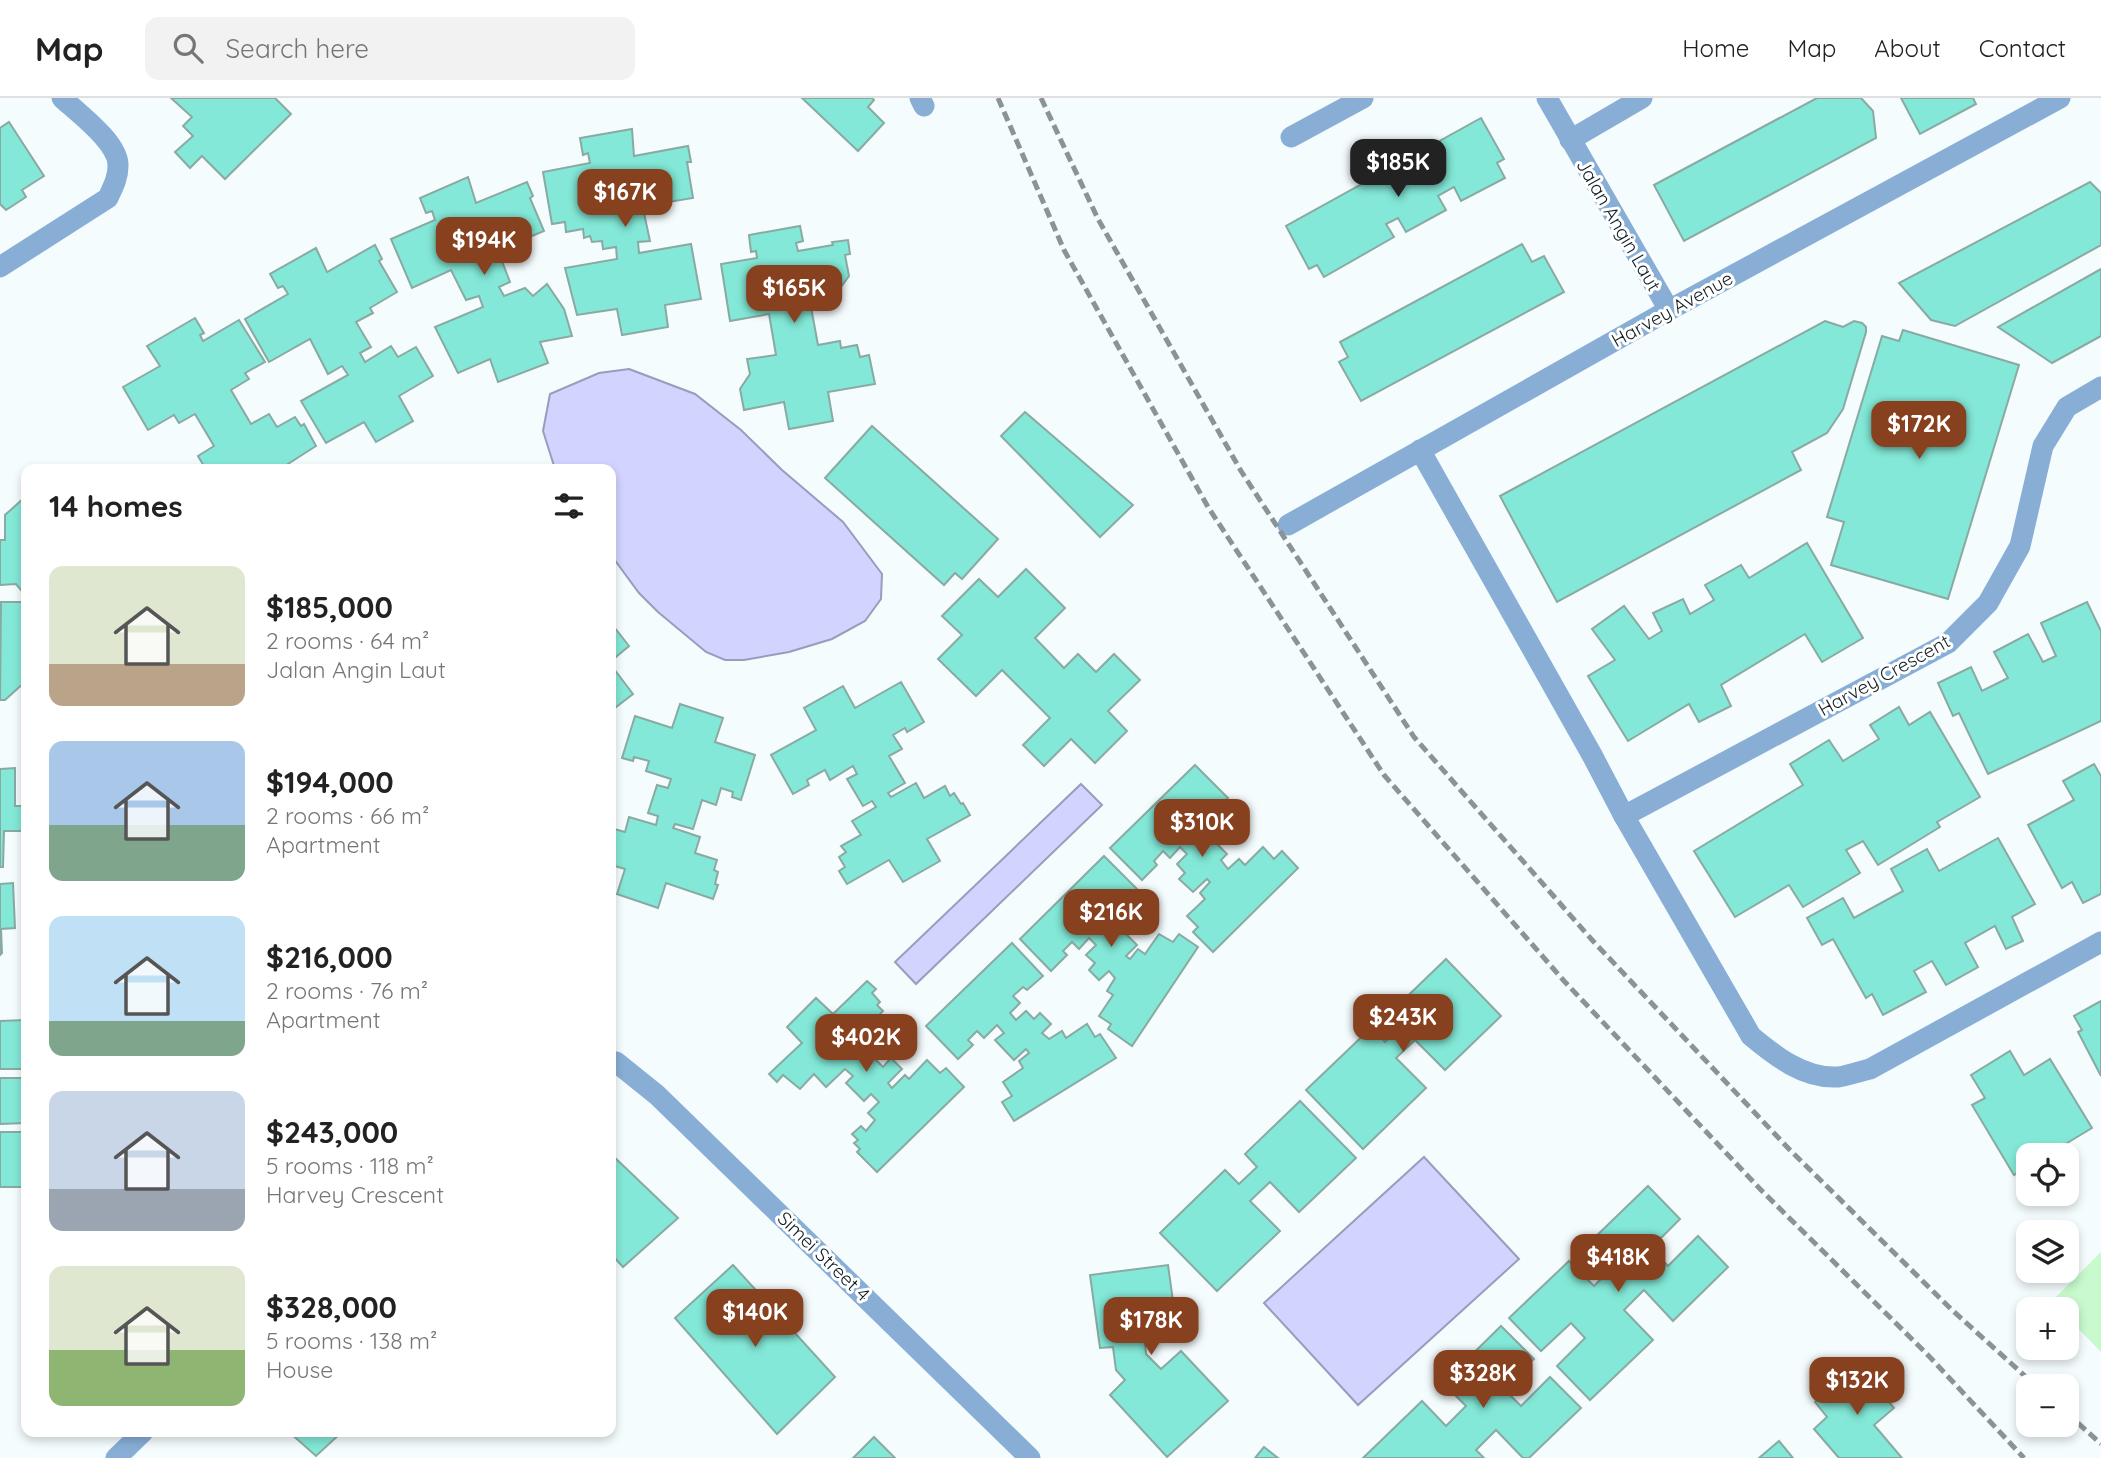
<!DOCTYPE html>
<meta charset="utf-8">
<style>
:root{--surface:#fff;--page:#f2f2f2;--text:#222;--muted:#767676;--line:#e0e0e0;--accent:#88411e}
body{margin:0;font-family:Quicksand,sans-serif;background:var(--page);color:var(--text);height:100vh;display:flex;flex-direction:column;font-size:26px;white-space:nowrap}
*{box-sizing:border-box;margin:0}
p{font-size:23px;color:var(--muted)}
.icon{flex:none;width:38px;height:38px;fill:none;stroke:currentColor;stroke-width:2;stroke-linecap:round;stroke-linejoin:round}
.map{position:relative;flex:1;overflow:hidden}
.sheet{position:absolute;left:21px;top:366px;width:595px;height:973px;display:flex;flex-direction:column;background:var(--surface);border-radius:14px;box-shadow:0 4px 10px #0003}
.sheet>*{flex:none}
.tools{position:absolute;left:2016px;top:1045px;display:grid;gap:14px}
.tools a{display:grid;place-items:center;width:63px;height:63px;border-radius:14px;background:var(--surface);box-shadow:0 4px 10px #0003;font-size:35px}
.price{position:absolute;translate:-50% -60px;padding:0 16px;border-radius:14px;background:var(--accent);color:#fff;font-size:23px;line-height:46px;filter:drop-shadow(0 2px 4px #0008)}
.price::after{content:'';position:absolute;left:50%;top:42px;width:21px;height:16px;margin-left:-10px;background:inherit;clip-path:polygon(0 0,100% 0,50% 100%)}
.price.current{background:#222;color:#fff}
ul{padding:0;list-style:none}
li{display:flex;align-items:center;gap:21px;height:175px;padding:0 28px}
li span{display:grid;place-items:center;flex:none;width:196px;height:140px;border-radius:14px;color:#555}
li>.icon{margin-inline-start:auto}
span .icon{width:84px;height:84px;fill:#fffc;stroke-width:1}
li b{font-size:30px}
h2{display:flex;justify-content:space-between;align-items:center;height:84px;padding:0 28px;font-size:30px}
header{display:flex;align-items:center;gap:42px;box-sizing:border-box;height:98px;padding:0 35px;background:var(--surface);border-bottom:2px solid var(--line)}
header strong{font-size:33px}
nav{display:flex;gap:38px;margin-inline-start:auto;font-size:24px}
.search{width:490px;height:63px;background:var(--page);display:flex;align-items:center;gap:18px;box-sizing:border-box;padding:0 24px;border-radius:14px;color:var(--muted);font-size:26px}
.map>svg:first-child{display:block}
.green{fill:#c8facd}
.water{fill:#d2d3fe;stroke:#989dbc;stroke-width:2}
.building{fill:#83e8d7;stroke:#89aaa3;stroke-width:2}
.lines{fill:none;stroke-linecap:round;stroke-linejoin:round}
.minor{stroke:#88aed6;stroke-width:21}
.rail{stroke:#8a9395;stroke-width:5;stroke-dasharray:10 5;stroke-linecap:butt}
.labels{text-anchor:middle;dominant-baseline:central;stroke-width:6;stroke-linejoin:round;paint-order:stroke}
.street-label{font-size:19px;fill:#121f22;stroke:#fff}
</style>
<header>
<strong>Map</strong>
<div class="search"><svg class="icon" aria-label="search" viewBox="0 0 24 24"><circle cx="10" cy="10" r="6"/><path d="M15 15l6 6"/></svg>Search here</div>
<nav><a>Home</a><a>Map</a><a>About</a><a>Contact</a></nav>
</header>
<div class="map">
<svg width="2101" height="1360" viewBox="0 0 2101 1360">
<rect width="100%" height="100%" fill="#f5fcfd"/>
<path class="green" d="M2101,1154V1254L2067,1219V1211H2058L2051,1204Z"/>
<g class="water">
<path d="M629,271L695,296L741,332L782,372L843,424L882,476L881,501L865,523L832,541L789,554L744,562H725L706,554L658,514L639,495L611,457V371H555L543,333L550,296L599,275Z"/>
<path d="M1081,686L1102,707L916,886L895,864Z"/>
<path d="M1424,1059L1519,1161L1358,1307L1264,1205Z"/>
</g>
<g class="building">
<path d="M171,0H275L291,16L225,81L202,58L190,70L175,54L193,38L183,28L192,19Z"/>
<path d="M802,0H872L874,2L868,9L884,25L858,53Z"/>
<path d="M1817,0H1861L1873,13L1876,40L1684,143L1654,87Z"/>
<path d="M1901,0H1973L1976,6L1920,36Z"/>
<path d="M1481,20L1504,61L1497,65L1505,80L1461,103L1454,89L1438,98L1446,112L1406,134L1398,120L1386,126L1394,139L1324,179L1317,167L1309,171L1286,128Z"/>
<path d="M9,24L44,78L22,92L26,99L6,112L0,106V30Z"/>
<path d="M632,31L634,58L688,48L691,64H687L693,100L662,105L663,111L644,115L650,143L638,144L639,155L691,146L701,201L665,207L668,229L622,237L617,211L577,217L565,170L617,161L616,149L603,151L602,143L592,144L590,138L584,140L583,131L566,134L565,124L552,126L543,74L590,65L588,55L583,57L580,40Z"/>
<path d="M468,79L476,105L527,84L533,98L530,100L544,133L515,145L517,151L500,158L510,184L499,189L504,198L525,190L533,198L547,186L564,211L572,238L540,244L548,265L498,284L490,261L458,275L435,229L483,209L479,198L466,202L451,172L412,190L391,141L435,122L432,113L426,115L420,100Z"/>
<path d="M2090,84L2101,95V147L1955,228L1931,222L1899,185Z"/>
<path d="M800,128L803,143L796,145L798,153L833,147L832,144L848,142L850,156L845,157L849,178L832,201L833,206L811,209L818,247L840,243L841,250L857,247L860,259L869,257L875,286L828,294L833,323L789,331L784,304L744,312L740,291L750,276L747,261L776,257L769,216L730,223L721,166L757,160L756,153L751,154L749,137Z"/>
<path d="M1522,146L1532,164L1544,158L1564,194L1361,303L1339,264L1348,259L1340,244Z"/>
<path d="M375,147L382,161L379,163L397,194L370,210L373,215L356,224L371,249L360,255L365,264L391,248L398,259L416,249L433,278L399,298L413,323L376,344L364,324L326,345L301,303L348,277L342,268L328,276L310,241L269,264L245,221L288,196L283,188L278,190L270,176L316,150L327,174Z"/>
<path d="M2101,171V238L2052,265L1998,229Z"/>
<path d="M195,220L204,235L200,237L203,243L239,222L265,264L245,275L249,281L231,292L251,326L269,316L277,329L295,319L301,328L304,326L316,348L280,371H202L205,370L198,358L214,348L195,316L179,325L174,317L148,332L123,289L160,268L147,248Z"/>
<path d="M1825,223L1843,229L1854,223L1862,225L1866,229V234L1843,311L1827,335L1792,354L1801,372L1557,504L1500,398Z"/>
<path d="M1903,232L2019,267L1948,501L1831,467L1844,424L1827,419L1882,238L1899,243Z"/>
<path d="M1025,314L1133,407L1100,439L1001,338Z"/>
<path d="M872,328L998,441L962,481L955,475L944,487L825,380Z"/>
<path d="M24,400L26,402V498L16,486L0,487V442H5V417Z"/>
<path d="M1807,445L1863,540L1822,564L1805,536L1721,587L1731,608L1699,624L1689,606L1628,643L1588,578L1615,562L1592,531L1624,508L1649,541L1662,533L1653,515L1683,501L1690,516L1714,502L1705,487L1741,467L1749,480Z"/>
<path d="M1026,471L1065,510L1035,540L1064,570L1078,556L1096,574L1114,556L1140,582L1108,613L1127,633L1095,665L1071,641L1044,668L1023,647L1050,620L1002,572L976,598L938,561L962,537L942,518L979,481L998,499Z"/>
<path d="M1,504H26V583L5,602H0Z"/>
<path d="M2087,504L2101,533V623L1988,676L1959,615L1953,618L1938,585L1971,569L1982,593L2008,580L1994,554L2028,536L2043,564L2056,558L2041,525Z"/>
<path d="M611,525L629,548L611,563Z"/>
<path d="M611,567L633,596L611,613Z"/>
<path d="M901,584L924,624L907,634L905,630L893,637L902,651L889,658L905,685L888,695L891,699L916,685L924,700L945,688L950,698L954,695L961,706L963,705L970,717L927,741L940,763L903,784L889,762L847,786L839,773L845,769L839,759L846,754L841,748L861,737L852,723L876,709L872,703L863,708L847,681L857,676L853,668L830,682L825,672L807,682L809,687L793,696L771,657L816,632L804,610L843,588L855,610Z"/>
<path d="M680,606L723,620L715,644L755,657L741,702L732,699L733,694L721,690L716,707L702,702L693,731L675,726L673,730L700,739L695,755L717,762L714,772L718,774L715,786L718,787L713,801L666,785L658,810L617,796L625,771L611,767V730L625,734L629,719L656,727L658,718L648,715L657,687L668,690L671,681L646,673L649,663L634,659L633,663L622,660L635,618L672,630Z"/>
<path d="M1899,609L1909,627L1930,614L1980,699L1937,724L1940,729L1878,767L1863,743L1846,752L1860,775L1803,809L1789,787L1735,819L1694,753L1803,687L1790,666L1829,642L1843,663L1879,641L1870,627Z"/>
<path d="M2094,666L2101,678V796L2083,805L2072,784L2062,790L2028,727L2074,702L2063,683Z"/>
<path d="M1195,667L1228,700L1213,714L1208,709L1199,718L1205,725L1193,738L1200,745L1208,737L1227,756L1221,762L1228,771L1239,761L1245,767L1263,749L1274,761L1282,753L1298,770L1213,854L1193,834L1198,829L1187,818L1205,801L1200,795L1210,784L1207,781L1193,794L1179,781L1185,775L1177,766L1187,756L1180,749L1170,760L1163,753L1154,763L1157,767L1142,782L1110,750Z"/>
<path d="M15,670V708H26V733H4L3,769H0V671Z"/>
<path d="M1998,740L2035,806L2012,819L2023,843L2006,851L1995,828L1965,845L1978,869L1946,887L1932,863L1914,873L1926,894L1883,917L1872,896L1866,900L1833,841L1822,847L1807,820L1843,800L1854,820L1903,793L1891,771L1927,751L1939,773Z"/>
<path d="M1104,758L1137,791L1122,805L1117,800L1108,809L1115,816L1102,828L1110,836L1117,827L1137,847L1126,858L1130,861L1138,851L1145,856L1159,836L1173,844L1179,836L1198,849L1132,948L1108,931L1111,926L1099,918L1113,897L1107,893L1115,880L1109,873L1099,882L1089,872L1095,865L1086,857L1096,847L1089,840L1079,851L1072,844L1063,853L1067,857L1051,873L1020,841Z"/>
<path d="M13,785L15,830L1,831L2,855L0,857V786Z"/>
<path d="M1012,845L1043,878L1027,892L1023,889L1013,898L1020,905L1010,915L1016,922L1026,913L1034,921L1040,915L1051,926L1042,935L1049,941L1062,933L1066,940L1087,926L1095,939L1100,936L1116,960L1014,1023L1002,1004L1012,998L1003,984L1023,970L1019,963L1029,955L1026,951L1014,962L995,942L1004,935L997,927L984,940L977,933L968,942L973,947L958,961L926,928Z"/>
<path d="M1446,861L1501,918L1445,972L1415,942L1396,960L1426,990L1363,1051L1306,992L1372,929L1385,944L1403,926L1391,914Z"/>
<path d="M867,883L876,891L872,895L880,904L877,907L883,913L867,929L877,940L858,958L866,965L872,958L883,969L891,960L902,971L888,985L892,990L905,977L909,981L927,962L940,975L946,970L964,989L877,1074L857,1054L860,1051L854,1045L858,1042L852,1036L861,1028L866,1033L875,1022L868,1015L879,1004L871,996L864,1003L846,985L853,978L845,971L826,989L814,976L800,991L783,977L777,984L769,976L802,945L787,929L816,900L833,916Z"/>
<path d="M2101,903V978L2078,934L2082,932L2074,918Z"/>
<path d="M24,922V971H0V923Z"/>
<path d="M2010,953L2024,977L2050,961L2092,1030L2047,1057H2028V1068L2014,1077L1972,1007L1985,1000L1971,977Z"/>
<path d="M0,980H25V1025L0,1026Z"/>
<path d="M1300,1003L1356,1060L1299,1114L1270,1084L1250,1103L1280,1133L1217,1193L1160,1135L1225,1072L1239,1086L1257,1069L1245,1056Z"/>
<rect x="0" y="1034" width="25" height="55"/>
<path d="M611,1056L678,1120L623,1169L611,1156Z"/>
<path d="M1648,1088L1680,1121L1651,1150L1668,1168L1698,1138L1728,1169L1673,1223L1644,1192L1624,1212L1653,1242L1590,1302L1557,1268L1585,1240L1571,1225L1541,1253L1509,1220L1569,1163L1594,1188L1614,1168L1590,1144Z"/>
<path d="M733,1167L835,1279L777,1336L675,1220Z"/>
<path d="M1168,1167L1178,1239L1145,1244L1146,1256L1161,1271L1181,1253L1228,1303L1167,1359L1110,1297L1125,1282L1116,1272L1113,1249L1100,1250L1090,1177Z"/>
<path d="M1501,1228L1534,1261L1503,1290L1521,1308L1550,1279L1581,1310L1529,1360H1523L1496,1332L1476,1352L1484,1360H1363L1422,1303L1446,1328L1466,1308L1443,1285Z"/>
<path d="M1855,1270L1864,1281L1877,1270L1893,1288L1883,1297L1894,1310L1874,1327L1902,1360H1839L1814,1331L1827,1319L1815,1304Z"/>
<path d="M289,1334H342L316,1358Z"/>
<path d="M874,1339L895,1360H853Z"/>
<path d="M1779,1343L1793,1360H1759Z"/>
<path d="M1264,1349L1278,1360H1255Z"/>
</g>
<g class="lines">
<g class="minor">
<path d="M920,0L924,8"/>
<path d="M1547,0L1669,212"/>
<path d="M1291,39L1363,0"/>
<path d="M1570,42L1642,0"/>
<path d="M0,169L108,100C113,89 118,80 118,68C119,45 78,15 62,0"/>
<path d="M1420,352L1592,657L1624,718L1751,938C1775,958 1804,981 1838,979C1848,978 1860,973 1870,971L2101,844"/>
<path d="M1288,427L1669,212L2060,0"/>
<path d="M1624,718L1948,545L1988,505L2020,448L2043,348L2067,309L2101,289"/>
<path d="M611,963L616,964L657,997L1030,1360"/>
<path d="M116,1360L143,1334"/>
</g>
<g class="rail">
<path d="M998,0L1064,152L1208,409L1384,677L1565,884L1762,1093L1926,1255L2024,1360"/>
<path d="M1041,0L1098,121L1241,373L1414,639L1593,843L1789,1051L1952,1212L2036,1288"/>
<path d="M2067,1315L2101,1346"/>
</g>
</g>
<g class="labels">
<g class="street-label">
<text transform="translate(1619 127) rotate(60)">Jalan Angin Laut</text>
<text transform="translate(1672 211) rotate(-29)">Harvey Avenue</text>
<text transform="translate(1884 577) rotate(-29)">Harvey Crescent</text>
<text transform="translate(824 1158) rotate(44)">Simei Street 4</text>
</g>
</g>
</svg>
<div class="tools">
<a><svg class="icon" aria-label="locate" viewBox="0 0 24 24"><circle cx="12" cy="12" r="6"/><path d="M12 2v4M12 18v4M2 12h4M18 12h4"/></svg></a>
<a><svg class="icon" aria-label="layers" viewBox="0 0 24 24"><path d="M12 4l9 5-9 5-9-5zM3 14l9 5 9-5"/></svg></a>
<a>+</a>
<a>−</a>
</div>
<b class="price current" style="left:1398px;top:101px">$185K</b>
<b class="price" style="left:625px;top:131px">$167K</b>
<b class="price" style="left:484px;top:179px">$194K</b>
<b class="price" style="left:794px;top:227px">$165K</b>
<b class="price" style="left:1919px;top:363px">$172K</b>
<b class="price" style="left:1202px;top:761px">$310K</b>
<b class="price" style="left:1111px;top:851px">$216K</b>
<b class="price" style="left:1403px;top:956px">$243K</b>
<b class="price" style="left:866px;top:976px">$402K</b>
<b class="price" style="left:1618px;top:1196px">$418K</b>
<b class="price" style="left:755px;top:1251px">$140K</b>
<b class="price" style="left:1151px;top:1259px">$178K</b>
<b class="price" style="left:1483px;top:1312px">$328K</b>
<b class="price" style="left:1857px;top:1319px">$132K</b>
<section class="sheet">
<h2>14 homes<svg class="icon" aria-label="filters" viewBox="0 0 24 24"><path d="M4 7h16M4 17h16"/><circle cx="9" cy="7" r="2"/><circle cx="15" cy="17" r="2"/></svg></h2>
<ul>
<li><span style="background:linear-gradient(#dfe7d0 70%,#b9a48a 0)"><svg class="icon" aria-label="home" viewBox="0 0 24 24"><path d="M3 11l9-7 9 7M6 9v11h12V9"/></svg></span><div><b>$185,000</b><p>2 rooms · 64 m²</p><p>Jalan Angin Laut</p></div></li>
<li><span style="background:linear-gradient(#a9c7e8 60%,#7fa58c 0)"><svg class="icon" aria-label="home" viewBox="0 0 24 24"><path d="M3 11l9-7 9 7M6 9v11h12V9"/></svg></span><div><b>$194,000</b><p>2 rooms · 66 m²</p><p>Apartment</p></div></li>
<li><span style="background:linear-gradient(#bfe0f5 75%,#7fa58c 0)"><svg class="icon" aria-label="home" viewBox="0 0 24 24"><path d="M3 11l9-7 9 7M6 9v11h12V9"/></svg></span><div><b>$216,000</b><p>2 rooms · 76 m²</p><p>Apartment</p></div></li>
<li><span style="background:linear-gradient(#c9d6e8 70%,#9aa5b1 0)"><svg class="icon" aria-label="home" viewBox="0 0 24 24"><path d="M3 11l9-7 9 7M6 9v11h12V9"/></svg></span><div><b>$243,000</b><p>5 rooms · 118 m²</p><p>Harvey Crescent</p></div></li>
<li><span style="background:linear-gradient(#dfe7d0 60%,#8fb573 0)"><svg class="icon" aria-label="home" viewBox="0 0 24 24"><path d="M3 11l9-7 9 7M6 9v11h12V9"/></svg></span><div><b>$328,000</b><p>5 rooms · 138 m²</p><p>House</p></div></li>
</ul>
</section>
</div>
